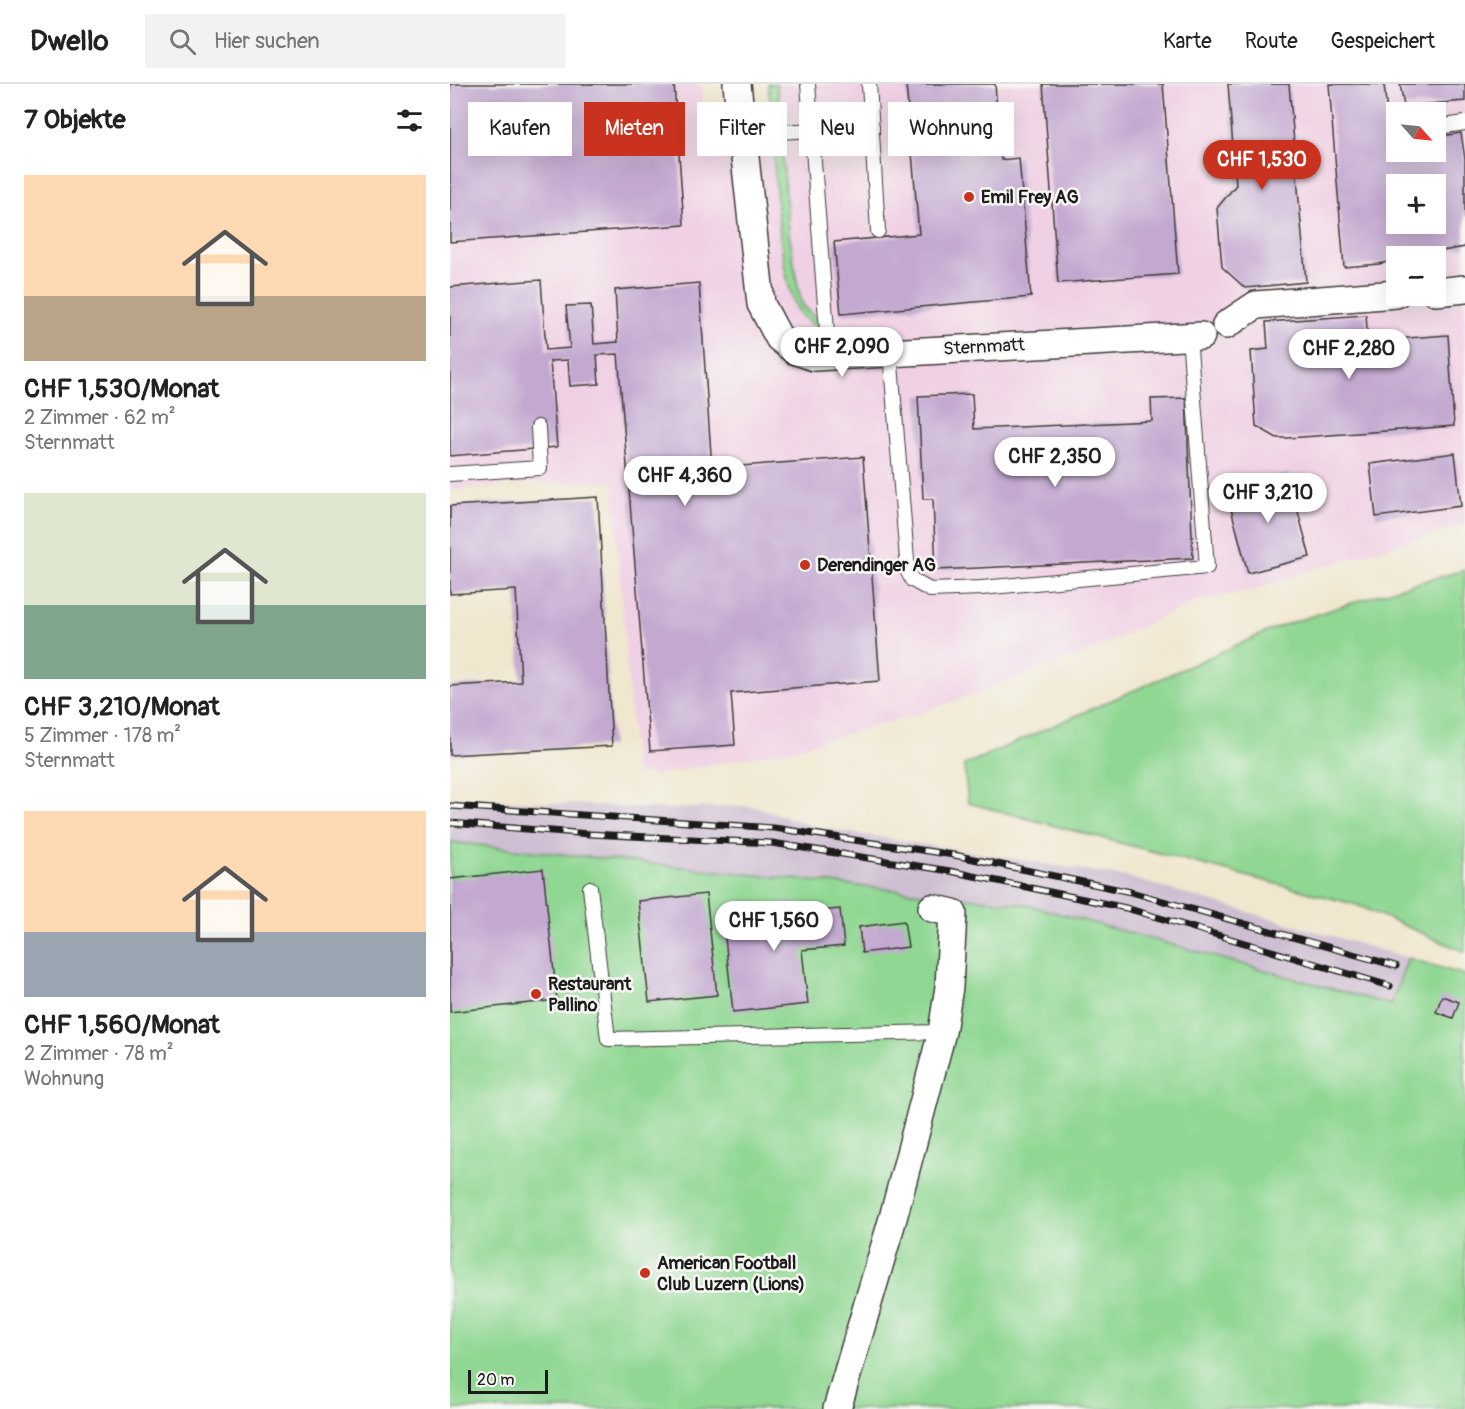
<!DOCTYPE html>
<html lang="de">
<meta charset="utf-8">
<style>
:root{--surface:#fff;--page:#f2f2f2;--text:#222;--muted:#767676;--line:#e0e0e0;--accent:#c8321e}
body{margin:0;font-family:Pangolin,sans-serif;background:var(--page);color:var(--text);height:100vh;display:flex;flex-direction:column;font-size:22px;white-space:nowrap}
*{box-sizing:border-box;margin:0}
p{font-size:20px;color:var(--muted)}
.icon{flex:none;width:33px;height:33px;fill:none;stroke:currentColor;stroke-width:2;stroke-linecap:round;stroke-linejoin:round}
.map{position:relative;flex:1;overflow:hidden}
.side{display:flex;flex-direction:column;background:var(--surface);width:450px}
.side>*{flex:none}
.banner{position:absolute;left:18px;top:18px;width:570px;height:54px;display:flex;gap:12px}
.needle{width:39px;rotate:117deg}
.tools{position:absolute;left:936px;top:18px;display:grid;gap:12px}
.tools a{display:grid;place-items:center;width:60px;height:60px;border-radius:0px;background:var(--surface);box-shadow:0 6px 24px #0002;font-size:30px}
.scale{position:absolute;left:18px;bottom:15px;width:80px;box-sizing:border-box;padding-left:6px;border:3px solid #1c1c1c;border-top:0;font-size:16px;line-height:21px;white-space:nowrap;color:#1c1c1c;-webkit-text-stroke:4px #f6f6f2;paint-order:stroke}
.price{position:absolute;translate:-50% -51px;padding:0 14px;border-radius:21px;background:#fff;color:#222;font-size:20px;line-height:39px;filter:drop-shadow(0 2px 3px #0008)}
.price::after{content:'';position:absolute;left:50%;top:36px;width:18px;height:14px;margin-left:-9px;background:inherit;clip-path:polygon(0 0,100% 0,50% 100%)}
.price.on{background:var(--accent);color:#fff}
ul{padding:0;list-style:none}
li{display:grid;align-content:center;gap:12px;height:318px;padding:0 24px}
li span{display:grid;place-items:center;height:186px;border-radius:0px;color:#555}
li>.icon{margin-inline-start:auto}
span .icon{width:108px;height:108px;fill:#fffc;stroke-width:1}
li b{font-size:26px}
h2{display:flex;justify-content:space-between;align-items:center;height:72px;padding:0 24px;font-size:26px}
.tag{padding:0 21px;border-radius:0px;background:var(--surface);box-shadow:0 6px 24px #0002;font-size:21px;line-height:54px}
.tag.on{background:var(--accent);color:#fff}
header{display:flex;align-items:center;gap:36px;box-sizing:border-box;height:84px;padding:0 30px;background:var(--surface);border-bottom:2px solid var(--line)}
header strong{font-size:28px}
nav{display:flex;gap:33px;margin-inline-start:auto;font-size:21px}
.search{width:420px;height:54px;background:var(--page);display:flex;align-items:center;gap:15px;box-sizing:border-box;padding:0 21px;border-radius:0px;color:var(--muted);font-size:22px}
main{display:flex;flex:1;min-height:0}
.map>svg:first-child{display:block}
.built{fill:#f0d0e4;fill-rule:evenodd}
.industrial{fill:#cebed1}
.green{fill:#8fd792;stroke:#567a57;stroke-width:1.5}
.building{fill:#c3a9d0;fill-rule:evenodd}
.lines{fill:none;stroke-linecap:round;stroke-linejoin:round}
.service-casing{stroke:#3c3a37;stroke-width:16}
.minor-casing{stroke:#3c3a37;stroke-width:30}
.service{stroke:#fff;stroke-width:14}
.minor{stroke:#fff;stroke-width:27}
.rail-casing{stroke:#1c1c1c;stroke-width:7}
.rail{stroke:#f6f6f2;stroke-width:4.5;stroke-dasharray:14;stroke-linecap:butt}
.poi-dot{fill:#c8321e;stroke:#f6f6f2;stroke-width:2}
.labels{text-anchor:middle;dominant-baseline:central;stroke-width:5;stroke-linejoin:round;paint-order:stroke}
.poi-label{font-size:18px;font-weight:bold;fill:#1c1c1c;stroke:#f6f6f2;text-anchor:start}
.street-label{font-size:18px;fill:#1c1c1c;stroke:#f6f6f2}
</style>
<header>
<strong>Dwello</strong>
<div class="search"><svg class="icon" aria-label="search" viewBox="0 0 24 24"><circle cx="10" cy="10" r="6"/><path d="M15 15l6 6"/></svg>Hier suchen</div>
<nav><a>Karte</a><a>Route</a><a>Gespeichert</a></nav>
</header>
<main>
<section class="side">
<h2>7 Objekte<svg class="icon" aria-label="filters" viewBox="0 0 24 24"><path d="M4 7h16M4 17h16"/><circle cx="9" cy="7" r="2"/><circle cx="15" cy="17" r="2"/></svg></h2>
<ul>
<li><span style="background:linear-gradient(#ffd9b3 65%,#b9a48a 0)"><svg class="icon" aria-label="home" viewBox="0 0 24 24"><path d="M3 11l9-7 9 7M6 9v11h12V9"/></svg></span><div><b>CHF 1,530/Monat</b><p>2 Zimmer · 62 m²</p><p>Sternmatt</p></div></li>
<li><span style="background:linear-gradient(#dfe7d0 60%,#7fa58c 0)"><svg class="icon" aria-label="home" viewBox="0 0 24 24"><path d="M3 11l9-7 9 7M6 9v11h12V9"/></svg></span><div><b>CHF 3,210/Monat</b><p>5 Zimmer · 178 m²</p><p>Sternmatt</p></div></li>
<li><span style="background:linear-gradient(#ffd9b3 65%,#9aa5b1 0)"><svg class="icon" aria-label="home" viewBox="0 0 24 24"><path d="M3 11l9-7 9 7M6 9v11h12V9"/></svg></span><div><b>CHF 1,560/Monat</b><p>2 Zimmer · 78 m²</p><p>Wohnung</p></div></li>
</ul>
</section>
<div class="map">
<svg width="1015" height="1325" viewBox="0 0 1015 1325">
<rect width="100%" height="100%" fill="#f6f6f2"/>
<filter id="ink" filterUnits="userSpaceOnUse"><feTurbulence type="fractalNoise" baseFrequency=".0167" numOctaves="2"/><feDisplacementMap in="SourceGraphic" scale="12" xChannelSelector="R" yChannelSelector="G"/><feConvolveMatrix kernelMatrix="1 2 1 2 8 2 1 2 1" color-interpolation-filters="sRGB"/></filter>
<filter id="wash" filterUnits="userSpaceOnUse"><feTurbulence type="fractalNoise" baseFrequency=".008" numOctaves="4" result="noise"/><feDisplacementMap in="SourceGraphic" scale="24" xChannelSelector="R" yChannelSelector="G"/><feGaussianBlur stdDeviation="1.35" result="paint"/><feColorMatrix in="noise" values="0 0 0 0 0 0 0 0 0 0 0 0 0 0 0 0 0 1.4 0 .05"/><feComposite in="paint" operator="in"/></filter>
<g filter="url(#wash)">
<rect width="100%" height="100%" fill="#f0e7cf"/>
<path class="built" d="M0,0H252L256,49L330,36L327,0H1015V440L849,490L804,506L743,518L640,567L465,631L335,667L205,691L185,689L163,398L80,399L0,406ZM946,28H986V68H946ZM946,100H986V140H946ZM946,172H986V212H946Z"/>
<path class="industrial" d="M0,714L221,725L291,722L307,723L365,743L677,793L958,874L942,921L574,820L0,758Z"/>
<g class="green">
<path d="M318,0H327L330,36L322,37Z"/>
<path d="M323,63H332L339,149L348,203L352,220L368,236L367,242C362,240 356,236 352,232C329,205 326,100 323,63Z"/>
<path d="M1015,486V868L907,821L518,719L514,681L828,543L945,505Z"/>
<path d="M0,758L574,820L941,921L958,874L1015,891V1325H0Z"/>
</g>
<g id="blocks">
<g class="building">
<path d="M0,0H224L234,141L0,158Z"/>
<path d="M456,0H545L551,76L569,74L581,213L391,230L384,158L469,150Z"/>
<path d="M593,0H713L728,190L608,199Z"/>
<path d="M778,0H839L856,198L795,204L772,183L767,124L786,101Z"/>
<path d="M879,0H934L938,40H946V68H986V53L1011,49L1015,75V163L962,172H946V176L929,180L894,183ZM946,100H986V140H946Z"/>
<path d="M950,0H1015V17L954,22Z"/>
<path d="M91,196L96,266L120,264L116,222L141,221L144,260L168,258L165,206L249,199L262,384L413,373L430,597L281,609L285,661L200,667L168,270L147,271L149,300L120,302L118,276L100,277L107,363L0,372V203Z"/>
<path d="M916,231L918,257L998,251L1004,342L838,354H827L806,342L801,267L818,265L816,238Z"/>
<path d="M522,310L524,345L702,337L701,315L736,314L743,474L486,486L483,415H473L468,312Z"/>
<path d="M1005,369L1011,422L926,433L920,380Z"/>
<path d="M838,390L860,473L798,489L776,406Z"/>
<path d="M148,413L162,662L0,671V602L71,598L66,506L0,510V422Z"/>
<path d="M93,785L107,916L0,928V795Z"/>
<path d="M256,810L267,911L199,918L188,817Z"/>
<path d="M346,818L348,829L390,825L394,862L352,866L358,920L283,928L272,826Z"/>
<path d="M454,837L458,863L412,869L409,843Z"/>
<path d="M992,912L1009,918L1003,934L986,928Z"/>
</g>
</g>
</g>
<g filter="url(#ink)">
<use href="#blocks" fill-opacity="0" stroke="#3c3a37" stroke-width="1.5"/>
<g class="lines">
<defs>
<g id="service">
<path d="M358,0L377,247L369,273"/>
<path d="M419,0L428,147"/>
<path d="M988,43L1015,39"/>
<path d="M292,50L422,43"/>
<path d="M440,268L458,488L462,496L480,506L531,504L757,483L739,252"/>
<path d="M0,390L90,384L88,343"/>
<path d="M140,804L158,955L492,948"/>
</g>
<g id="minor">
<path d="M287,0L311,220L329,254L344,266L364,273L751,252"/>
<path d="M986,208L1015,205"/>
<path d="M776,241L806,221L946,210"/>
<path d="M387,1325L443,1134L492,948L499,903L503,829L482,824"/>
</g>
</defs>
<use href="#service" class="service-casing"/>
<use href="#minor" class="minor-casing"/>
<use href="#service" class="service"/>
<use href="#minor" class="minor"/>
<defs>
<g id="rail">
<path d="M0,722L324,744L504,771L681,808L946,882"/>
<path d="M0,739L140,750L322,759L500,787L676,824L940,902"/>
</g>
</defs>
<use href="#rail" class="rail-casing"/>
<use href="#rail" class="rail"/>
</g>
</g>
<g class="poi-dot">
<circle cx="519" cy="113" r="6"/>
<circle cx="355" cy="481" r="6"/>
<circle cx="86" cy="910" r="6"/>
<circle cx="195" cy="1189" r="6"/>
</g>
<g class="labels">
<g class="poi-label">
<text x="531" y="113">Emil Frey AG</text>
<text x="367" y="481">Derendinger AG</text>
<text x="98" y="900">Restaurant<tspan x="98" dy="21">Pallino</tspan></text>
<text x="207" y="1179">American Football<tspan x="207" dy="21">Club Luzern (Lions)</tspan></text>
</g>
<g class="street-label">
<text transform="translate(534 263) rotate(-3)">Sternmatt</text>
</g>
</g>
</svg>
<div class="tools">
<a><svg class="needle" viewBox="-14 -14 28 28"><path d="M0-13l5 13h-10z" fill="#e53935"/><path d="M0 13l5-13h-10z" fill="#767676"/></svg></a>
<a>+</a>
<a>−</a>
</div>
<div class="scale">20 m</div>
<b class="price on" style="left:812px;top:107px">CHF 1,530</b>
<b class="price" style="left:392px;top:294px">CHF 2,090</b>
<b class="price" style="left:899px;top:296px">CHF 2,280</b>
<b class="price" style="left:605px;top:404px">CHF 2,350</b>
<b class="price" style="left:235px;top:423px">CHF 4,360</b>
<b class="price" style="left:818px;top:440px">CHF 3,210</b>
<b class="price" style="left:324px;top:868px">CHF 1,560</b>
<div class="banner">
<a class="tag">Kaufen</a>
<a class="tag on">Mieten</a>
<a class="tag">Filter</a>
<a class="tag">Neu</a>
<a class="tag">Wohnung</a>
</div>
</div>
</main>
